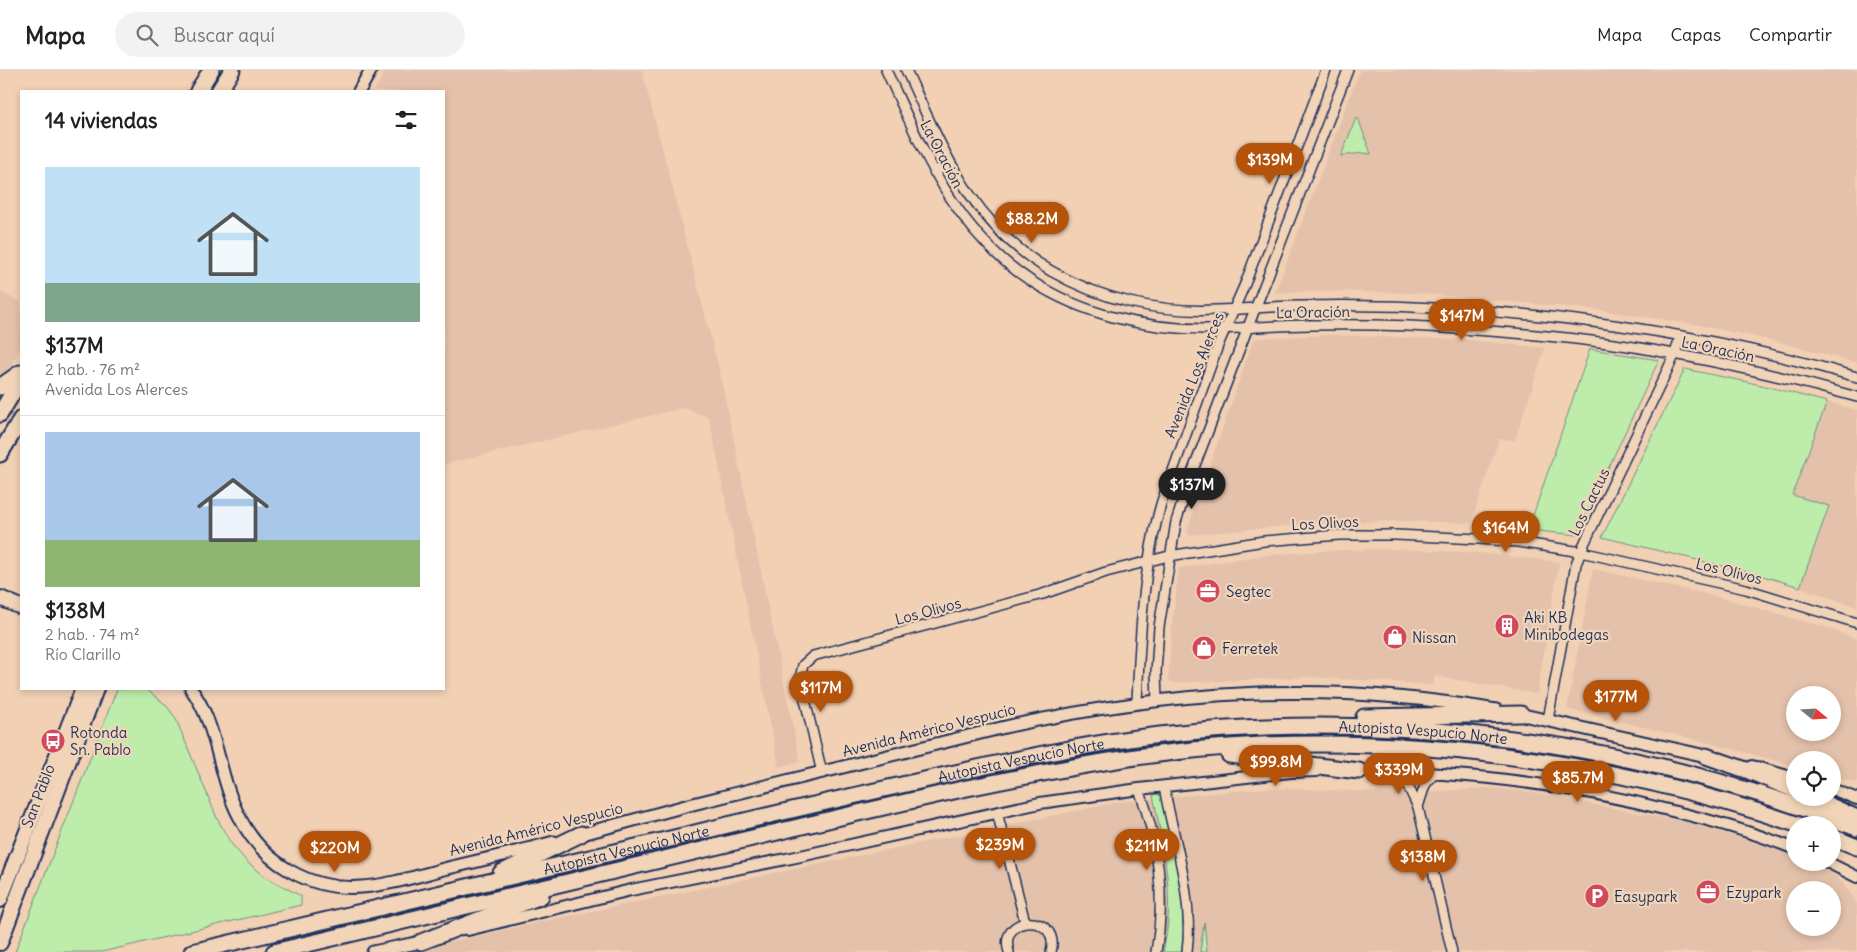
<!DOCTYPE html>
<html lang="es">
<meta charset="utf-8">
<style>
:root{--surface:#fff;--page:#f2f2f2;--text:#202124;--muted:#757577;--line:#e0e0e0;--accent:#b45309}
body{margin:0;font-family:Delius,sans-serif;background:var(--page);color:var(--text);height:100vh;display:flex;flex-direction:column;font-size:19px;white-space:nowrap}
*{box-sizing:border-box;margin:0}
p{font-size:16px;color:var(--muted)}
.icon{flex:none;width:28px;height:28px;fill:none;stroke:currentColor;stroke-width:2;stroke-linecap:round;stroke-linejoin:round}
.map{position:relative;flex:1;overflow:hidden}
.panel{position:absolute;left:20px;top:20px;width:425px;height:600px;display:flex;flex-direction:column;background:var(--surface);border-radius:0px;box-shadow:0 2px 8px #0003}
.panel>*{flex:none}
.needle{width:32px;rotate:108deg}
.fabs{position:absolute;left:1786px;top:616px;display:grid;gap:10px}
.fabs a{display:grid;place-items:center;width:55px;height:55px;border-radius:50%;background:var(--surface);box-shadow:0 2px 8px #0003;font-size:25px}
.price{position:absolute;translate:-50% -42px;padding:0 11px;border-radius:18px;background:var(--accent);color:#fff;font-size:16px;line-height:32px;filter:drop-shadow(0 1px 2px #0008)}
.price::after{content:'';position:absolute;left:50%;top:30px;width:15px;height:11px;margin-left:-8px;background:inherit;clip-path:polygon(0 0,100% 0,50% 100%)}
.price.selected{background:#222;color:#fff}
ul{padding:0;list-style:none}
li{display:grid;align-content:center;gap:10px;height:265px;padding:0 25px}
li+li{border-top:1px solid var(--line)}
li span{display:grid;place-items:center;height:155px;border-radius:0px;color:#555}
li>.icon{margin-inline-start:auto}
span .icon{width:90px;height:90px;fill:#fffc;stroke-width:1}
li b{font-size:21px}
h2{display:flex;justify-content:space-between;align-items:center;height:60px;padding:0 25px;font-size:21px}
header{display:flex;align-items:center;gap:30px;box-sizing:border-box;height:70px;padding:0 25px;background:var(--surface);border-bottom:1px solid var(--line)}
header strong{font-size:24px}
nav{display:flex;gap:28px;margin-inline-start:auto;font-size:18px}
.search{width:350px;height:45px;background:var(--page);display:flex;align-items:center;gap:12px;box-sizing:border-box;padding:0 18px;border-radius:28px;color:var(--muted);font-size:19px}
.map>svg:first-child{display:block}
.built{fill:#e4c1aa;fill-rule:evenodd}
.green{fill:#beecaa;stroke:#6c8e84}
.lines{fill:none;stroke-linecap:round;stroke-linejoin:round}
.minor-casing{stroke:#1b2f5e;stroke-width:12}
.tertiary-casing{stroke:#1b2f5e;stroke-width:14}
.secondary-casing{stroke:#1b2f5e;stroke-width:15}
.primary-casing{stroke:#1b2f5e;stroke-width:18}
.motorway-casing{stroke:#1b2f5e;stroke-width:19}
.minor{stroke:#f2d5b8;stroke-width:9}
.tertiary{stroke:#f2d5b8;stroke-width:10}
.secondary{stroke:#f2d5b8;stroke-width:11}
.primary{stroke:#f2d5b8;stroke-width:14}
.motorway{stroke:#f2d5b8;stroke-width:15}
.labels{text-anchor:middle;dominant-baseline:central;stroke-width:4.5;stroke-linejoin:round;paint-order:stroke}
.street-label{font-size:15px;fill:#1b2f5e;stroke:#f2d5b8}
.poi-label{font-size:15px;fill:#1b2f5e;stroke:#f2d5b8;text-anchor:start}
</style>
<header>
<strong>Mapa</strong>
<div class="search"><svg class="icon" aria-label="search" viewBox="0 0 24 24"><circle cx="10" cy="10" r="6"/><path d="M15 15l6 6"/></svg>Buscar aquí</div>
<nav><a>Mapa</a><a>Capas</a><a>Compartir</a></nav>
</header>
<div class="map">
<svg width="1857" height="882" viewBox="0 0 1857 882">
<rect width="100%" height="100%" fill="#f2d0b4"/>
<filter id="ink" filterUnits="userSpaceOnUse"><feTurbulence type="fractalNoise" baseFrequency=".02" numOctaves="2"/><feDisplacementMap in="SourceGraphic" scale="10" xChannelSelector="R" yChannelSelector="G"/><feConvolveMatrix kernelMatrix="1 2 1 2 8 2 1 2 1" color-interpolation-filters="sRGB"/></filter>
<g filter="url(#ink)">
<g class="built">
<path d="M386,0H642L720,303L800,691L779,697L709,347L683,338L444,394V21H374Z"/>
<path d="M1360,0H1857V293L1779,272L1699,255L1599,240L1417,223L1327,221L1275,223Z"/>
<path d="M0,221L21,233V277L7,302L0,306Z"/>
<path d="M1330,265L1469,270L1545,278L1515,370L1499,369L1471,453L1404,451L1330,452L1189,465L1187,461L1253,271L1258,268Z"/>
<path d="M1827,332L1857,340V537L1800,517L1829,437L1792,425Z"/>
<path d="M1395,479L1481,483L1559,492L1537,624L1435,606L1433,615L1313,607L1173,613L1168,610L1172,556L1179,498L1265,485L1337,480Z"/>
<path d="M1593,499L1719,527L1828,558L1857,569V713L1833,706L1832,690H1795V696L1710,673L1567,639ZM1795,625H1832V662H1795Z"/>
<path d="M1267,718L1410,723L1487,718L1530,722L1695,754L1785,782L1795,786V792L1810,793L1836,806L1851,824L1857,835V877L1855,882H408L525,855L1118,732ZM1795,820H1832V858H1795Z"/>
</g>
<g class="green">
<path d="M1356,48H1358L1371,84L1362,83L1341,86Z"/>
<path d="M1590,279L1659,290L1577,465L1528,460Z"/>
<path d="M1685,299L1757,314L1827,332L1792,425L1829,436L1800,517L1760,505L1602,467Z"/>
<path d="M117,619H146L165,634L175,647L217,748L230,772L247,792L266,807L301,826V835L102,882H15Z"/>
<path d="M1162,724L1182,817L1185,847V882H1163C1176,830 1163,776 1153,725Z"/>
<path d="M1204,852L1207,882H1200Z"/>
</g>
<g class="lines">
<defs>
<g id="minor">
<path d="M886,0C923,80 954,161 1031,211C1082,244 1144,259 1205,259C1240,259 1275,255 1310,255C1360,254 1410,255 1459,259C1524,263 1588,269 1652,280C1721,292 1789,308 1857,327"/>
<path d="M906,0C943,79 971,155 1051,201C1101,230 1160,243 1217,240C1246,239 1274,236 1303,236C1353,235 1404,236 1454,239C1590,247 1726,269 1857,307"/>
<path d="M934,102L950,94"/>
<path d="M1157,630L1156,602L1159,557L1176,452L1192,403L1248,257L1348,0"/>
<path d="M1137,632C1140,565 1143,495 1162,431L1219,273L1245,214L1326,0"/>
<path d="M1548,650L1576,494L1585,472L1675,284L1680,266"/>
<path d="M1397,702L1407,714L1418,737L1452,882"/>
<path d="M822,703L800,608L803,595L813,586L1043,524L1106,502L1169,486L1264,471L1339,465H1396L1479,469L1518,472L1581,482L1746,519L1857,553"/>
<path d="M1164,717C1174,772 1194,825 1187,882"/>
<path d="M1139,719C1158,770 1166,828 1156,882"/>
<path d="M1418,737L1425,715L1434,704"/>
<path d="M997,742L1025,852"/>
<path d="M1009,882C997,844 1061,842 1051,882"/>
</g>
<g id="tertiary">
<path d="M1752,696L1795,708"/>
<path d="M1354,701C1462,701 1568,714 1672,741C1714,751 1755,763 1795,779"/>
<path d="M1832,719L1857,729"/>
<path d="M1827,792L1857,807"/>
<path d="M468,860L631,820L796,787L1040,733L1139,719L1291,702L1317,701"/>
</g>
<g id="secondary">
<path d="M359,21L371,0"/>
<path d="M191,619C218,655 218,706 239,746C262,793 310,821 362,817C390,815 417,806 444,799C481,790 518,782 554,772"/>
<path d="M1514,643L1706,686"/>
<path d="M575,766L693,734L1005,657C1172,620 1327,610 1496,640"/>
<path d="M373,882L421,872"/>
</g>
<g id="primary">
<path d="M0,528L21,537"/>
<path d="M0,830L83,619"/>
<path d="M0,873L96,619"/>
</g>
<g id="motorway">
<path d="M198,21L211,0"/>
<path d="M219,21L232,0"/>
<path d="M0,317L20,303"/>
<path d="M0,344L21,309"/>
<path d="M0,384L21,349"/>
<path d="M1364,647L1521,644"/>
<path d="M1229,685L1359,701"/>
<path d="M1706,686L1749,701L1795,720"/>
<path d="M1813,728L1857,748"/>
<path d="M1832,767L1857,777"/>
<path d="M501,803L581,764"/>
<path d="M421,872L541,826"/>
<path id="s1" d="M192,882C358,842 525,804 691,764C772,744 852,726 933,708C1008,691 1083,674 1160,665C1397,638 1635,672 1857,758"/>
<path d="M274,882C439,843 604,803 769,764C835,748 901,733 967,718C1059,699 1151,681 1245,676C1433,666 1620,694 1799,755"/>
</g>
</defs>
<use href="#minor" class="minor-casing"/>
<use href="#tertiary" class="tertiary-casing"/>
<use href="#secondary" class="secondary-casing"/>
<use href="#primary" class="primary-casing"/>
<use href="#motorway" class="motorway-casing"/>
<use href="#minor" class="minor"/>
<use href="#tertiary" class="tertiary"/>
<use href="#secondary" class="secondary"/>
<use href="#primary" class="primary"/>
<use href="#motorway" class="motorway"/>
</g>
</g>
<defs>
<symbol id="office-disc" viewBox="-11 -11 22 22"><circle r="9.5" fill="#d1495b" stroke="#f2d5b8"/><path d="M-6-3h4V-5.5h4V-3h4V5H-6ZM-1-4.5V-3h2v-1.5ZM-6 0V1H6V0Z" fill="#fff"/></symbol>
<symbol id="building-disc" viewBox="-11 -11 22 22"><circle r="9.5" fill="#d1495b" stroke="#f2d5b8"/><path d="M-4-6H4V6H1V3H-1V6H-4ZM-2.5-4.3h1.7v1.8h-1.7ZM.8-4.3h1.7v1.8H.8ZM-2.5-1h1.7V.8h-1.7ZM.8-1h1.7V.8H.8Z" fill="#fff"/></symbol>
<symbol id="shop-disc" viewBox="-11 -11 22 22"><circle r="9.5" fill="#d1495b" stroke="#f2d5b8"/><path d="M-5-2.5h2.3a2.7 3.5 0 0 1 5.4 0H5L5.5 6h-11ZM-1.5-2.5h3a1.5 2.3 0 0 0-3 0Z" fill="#fff"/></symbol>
<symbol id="bus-disc" viewBox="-11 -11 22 22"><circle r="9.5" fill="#d1495b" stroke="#f2d5b8"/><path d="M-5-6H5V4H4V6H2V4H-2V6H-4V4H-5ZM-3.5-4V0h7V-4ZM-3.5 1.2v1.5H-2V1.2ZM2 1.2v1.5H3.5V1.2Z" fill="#fff"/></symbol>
<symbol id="parking-disc" viewBox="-11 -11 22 22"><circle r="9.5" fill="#d1495b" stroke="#f2d5b8"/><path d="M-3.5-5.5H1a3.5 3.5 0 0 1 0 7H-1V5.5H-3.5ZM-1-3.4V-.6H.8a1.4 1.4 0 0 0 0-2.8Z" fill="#fff"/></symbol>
</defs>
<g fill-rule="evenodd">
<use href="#office-disc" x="1194" y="507" width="28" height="28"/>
<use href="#building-disc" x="1493" y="542" width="28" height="28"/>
<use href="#shop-disc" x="1381" y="553" width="28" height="28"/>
<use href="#shop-disc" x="1190" y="564" width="28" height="28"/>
<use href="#bus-disc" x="39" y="657" width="28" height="28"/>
<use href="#office-disc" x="1694" y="808" width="28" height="28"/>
<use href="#parking-disc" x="1583" y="812" width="28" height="28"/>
</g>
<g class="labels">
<g class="street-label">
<text transform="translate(942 84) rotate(62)">La Oración</text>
<text transform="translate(1313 242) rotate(-1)">La Oración</text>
<text transform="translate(1718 279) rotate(12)">La Oración</text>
<text transform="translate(1194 305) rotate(-68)">Avenida Los Alerces</text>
<text transform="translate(1589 432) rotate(-64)">Los Cactus</text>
<text transform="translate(1325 453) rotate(-3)">Los Olivos</text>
<text transform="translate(1729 501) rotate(14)">Los Olivos</text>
<text transform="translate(928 541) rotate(-15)">Los Olivos</text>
<text transform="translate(929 660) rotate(-14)">Avenida Américo Vespucio</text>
<text stroke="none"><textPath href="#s1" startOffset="1256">Autopista Vespucio Norte</textPath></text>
<text stroke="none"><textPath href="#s1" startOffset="851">Autopista Vespucio Norte</textPath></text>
<text transform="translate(38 726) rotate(-69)">San Pablo</text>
<text transform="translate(536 759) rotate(-14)">Avenida Américo Vespucio</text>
<text stroke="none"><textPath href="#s1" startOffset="446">Autopista Vespucio Norte</textPath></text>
</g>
<g class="poi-label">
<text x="1226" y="521">Segtec</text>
<text x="1524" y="547">Aki KB<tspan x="1524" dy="17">Minibodegas</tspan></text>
<text x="1412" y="567">Nissan</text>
<text x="1222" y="578">Ferretek</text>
<text x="70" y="662">Rotonda<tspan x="70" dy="17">Sn. Pablo</tspan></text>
<text x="1726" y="822">Ezypark</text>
<text x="1614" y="826">Easypark</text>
</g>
</g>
</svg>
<div class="fabs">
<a><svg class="needle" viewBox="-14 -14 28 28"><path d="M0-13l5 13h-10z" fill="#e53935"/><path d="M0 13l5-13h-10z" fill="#757577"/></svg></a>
<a><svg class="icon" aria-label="locate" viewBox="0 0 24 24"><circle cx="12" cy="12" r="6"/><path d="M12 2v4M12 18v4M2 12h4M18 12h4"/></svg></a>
<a>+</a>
<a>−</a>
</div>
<b class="price" style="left:1270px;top:115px">$139M</b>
<b class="price" style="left:1032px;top:174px">$88.2M</b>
<b class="price" style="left:1462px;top:271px">$147M</b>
<b class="price selected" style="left:1192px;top:440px">$137M</b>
<b class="price" style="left:1506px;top:483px">$164M</b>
<b class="price" style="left:821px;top:643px">$117M</b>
<b class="price" style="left:1616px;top:652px">$177M</b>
<b class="price" style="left:1276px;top:717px">$99.8M</b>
<b class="price" style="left:1399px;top:725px">$339M</b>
<b class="price" style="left:1578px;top:733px">$85.7M</b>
<b class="price" style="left:1000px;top:800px">$239M</b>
<b class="price" style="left:1147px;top:801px">$211M</b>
<b class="price" style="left:335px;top:803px">$220M</b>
<b class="price" style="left:1423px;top:812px">$138M</b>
<section class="panel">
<h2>14 viviendas<svg class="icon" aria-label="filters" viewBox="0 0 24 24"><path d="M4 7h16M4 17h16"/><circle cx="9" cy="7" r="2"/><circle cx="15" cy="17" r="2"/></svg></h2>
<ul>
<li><span style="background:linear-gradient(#bfe0f5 75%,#7fa58c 0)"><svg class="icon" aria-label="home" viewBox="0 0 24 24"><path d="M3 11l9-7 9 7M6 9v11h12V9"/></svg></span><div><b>$137M</b><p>2 hab. · 76 m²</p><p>Avenida Los Alerces</p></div></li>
<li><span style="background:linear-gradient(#a9c7e8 70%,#8fb573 0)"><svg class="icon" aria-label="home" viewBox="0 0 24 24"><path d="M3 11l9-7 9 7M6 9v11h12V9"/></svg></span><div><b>$138M</b><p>2 hab. · 74 m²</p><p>Río Clarillo</p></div></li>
</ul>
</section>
</div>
